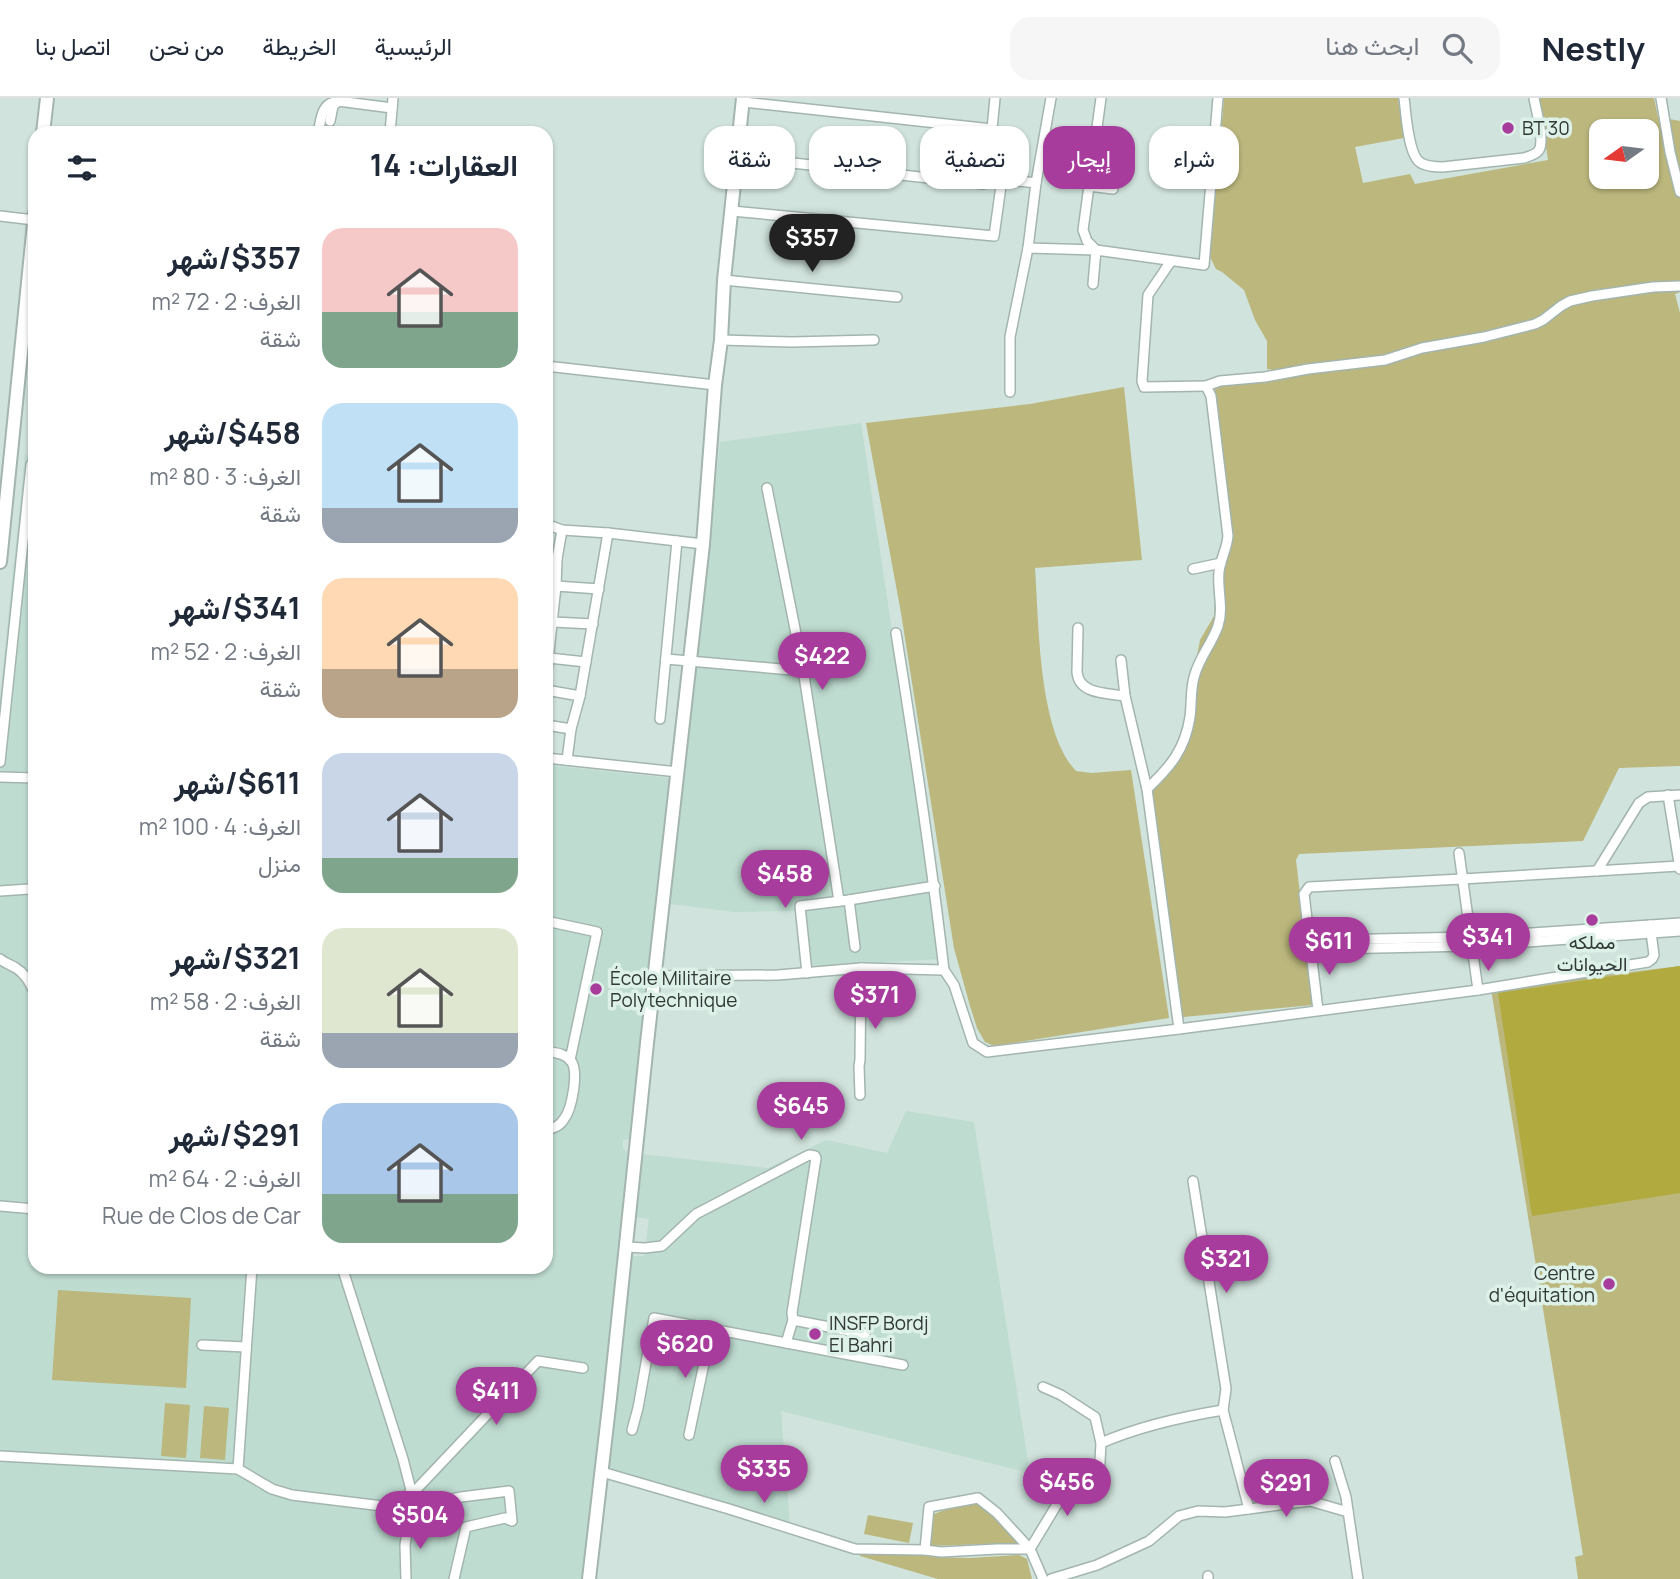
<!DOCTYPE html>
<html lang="ar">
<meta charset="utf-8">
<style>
:root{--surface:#fff;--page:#f6f6f7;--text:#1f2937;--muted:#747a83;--line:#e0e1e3;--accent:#a83c9c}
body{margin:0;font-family:Manrope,Vazirmatn,sans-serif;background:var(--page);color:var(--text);direction:rtl;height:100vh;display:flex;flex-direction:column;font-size:26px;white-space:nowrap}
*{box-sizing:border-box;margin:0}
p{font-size:23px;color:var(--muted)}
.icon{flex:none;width:38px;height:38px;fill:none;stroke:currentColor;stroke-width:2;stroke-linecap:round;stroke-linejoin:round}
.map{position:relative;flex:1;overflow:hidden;direction:ltr}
.panel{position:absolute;left:28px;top:28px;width:525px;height:1148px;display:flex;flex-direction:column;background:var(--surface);border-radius:21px;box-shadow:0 2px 5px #0004;direction:rtl}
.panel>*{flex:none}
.guide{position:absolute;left:574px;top:28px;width:665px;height:63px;direction:rtl;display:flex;gap:14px}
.needle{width:46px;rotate:256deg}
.tools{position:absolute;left:1589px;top:21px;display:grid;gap:14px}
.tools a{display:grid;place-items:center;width:70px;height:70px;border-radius:14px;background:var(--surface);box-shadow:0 2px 5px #0004;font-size:35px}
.price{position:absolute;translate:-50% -60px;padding:0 16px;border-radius:24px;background:var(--accent);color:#fff;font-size:23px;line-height:46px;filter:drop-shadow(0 2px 4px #0008)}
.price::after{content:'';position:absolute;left:50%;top:42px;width:21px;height:16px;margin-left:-10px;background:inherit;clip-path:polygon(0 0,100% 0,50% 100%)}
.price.active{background:#222;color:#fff}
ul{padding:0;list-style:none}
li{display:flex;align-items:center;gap:21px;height:175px;padding:0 35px}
li span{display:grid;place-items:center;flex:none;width:196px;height:140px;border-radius:21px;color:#555}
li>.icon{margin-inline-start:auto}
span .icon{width:84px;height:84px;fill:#fffc;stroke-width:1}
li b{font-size:30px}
h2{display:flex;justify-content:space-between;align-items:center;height:84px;padding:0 35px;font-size:30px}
.tag{padding:0 24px;border-radius:21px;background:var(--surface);box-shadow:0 2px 5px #0004;font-size:24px;line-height:63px}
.tag.active{background:var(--accent);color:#fff}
header{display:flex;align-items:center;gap:42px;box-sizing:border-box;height:98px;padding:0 35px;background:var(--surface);border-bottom:2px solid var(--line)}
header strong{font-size:33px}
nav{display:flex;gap:38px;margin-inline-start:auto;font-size:24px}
.search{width:490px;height:63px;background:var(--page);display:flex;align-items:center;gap:18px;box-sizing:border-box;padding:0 24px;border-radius:21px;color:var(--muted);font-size:26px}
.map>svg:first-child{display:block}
.built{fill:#bfdcd1}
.green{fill:#bbb77d;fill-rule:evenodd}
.forest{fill:#b1aa3f}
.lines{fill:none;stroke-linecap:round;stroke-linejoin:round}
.minor-casing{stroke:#a3b5ae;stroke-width:12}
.major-casing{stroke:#a3b5ae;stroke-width:16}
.minor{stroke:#fff;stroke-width:9}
.major{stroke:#fff;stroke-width:12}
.poi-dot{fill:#a83c9c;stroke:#ddf1e9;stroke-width:2.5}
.labels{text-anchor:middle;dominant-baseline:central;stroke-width:7;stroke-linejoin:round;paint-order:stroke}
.poi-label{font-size:19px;fill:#313936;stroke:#ddf1e9;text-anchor:start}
</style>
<header>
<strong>Nestly</strong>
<div class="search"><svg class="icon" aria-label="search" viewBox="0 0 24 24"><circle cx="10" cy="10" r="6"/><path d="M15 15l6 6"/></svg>ابحث هنا</div>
<nav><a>الرئيسية</a><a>الخريطة</a><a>من نحن</a><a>اتصل بنا</a></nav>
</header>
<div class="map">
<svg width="1680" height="1481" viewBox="0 0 1680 1481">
<rect width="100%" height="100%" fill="#d0e3dc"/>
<g class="built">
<path d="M861,325L941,861L808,868L802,813L735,814L670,806L720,344Z"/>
<path d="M25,357L35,358V1169H546V667L672,680L652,839L632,1040L623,1042V1050L628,1055L616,1196L584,1481H0V599Z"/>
<path d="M906,1013L974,1024L1030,1375L781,1313L790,1425L608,1372L630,1158H644L649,1121L634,1119L641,1056L768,1070L826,1042L887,1055Z"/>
</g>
<g class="green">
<path d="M1224,0H1398L1404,40L1355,49L1363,85L1410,76L1415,86L1548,62L1539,0H1654L1658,19L1680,23V194L1675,196L1680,215V668L1619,670L1583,743L1299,756L1296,762L1313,907L1183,919L1150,692L1173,670L1184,628L1200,542L1214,518L1215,504L1226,460L1213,295L1219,285L1299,276L1267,271V243L1255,222L1244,192L1222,174L1216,171L1210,159ZM1601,33H1647V79H1601Z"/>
<path d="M1124,289L1142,462L1035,470C1039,524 1038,633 1076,673L1091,675L1131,672L1169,920L994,948L985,944L977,930L970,908L954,850L901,515L866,325L1030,306Z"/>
<path d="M1680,868V1481H1578L1575,1459L1583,1457L1491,891Z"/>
<path d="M58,1192L191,1200L186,1290L52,1282Z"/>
<path d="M165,1305L190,1307L186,1360L161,1358Z"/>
<path d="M204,1308L229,1310L225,1362L200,1360Z"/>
<path d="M964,1405H975L982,1407L1020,1443L1019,1445L930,1448L934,1416Z"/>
<path d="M868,1417L913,1425L909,1445L864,1436Z"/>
<path d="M865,1454L924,1456L933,1459L970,1460L1019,1457L1027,1461L1032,1481H938L860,1458V1456Z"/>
</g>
<path class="forest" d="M1680,868V1095L1532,1118L1498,895Z"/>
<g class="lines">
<defs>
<g id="minor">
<path d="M1101,0L1089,88L1113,91"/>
<path d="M1404,0C1406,15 1408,58 1421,65C1428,69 1436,69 1443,69L1524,60C1529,58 1536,57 1539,52C1545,42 1536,12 1534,0"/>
<path d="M1661,0L1670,54L1680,94"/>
<path d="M743,4L992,31L983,86"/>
<path d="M330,23L333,8L338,3L392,10"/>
<path d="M992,31L995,0"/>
<path d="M318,35C321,23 321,5 336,4"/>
<path d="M390,35L393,0"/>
<path d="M738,59L983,86L1002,81L1036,85L1051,0"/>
<path d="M1089,88L1083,132L1087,143L1096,152L1093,186"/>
<path d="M732,113L994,138L1002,81"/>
<path d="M0,118L34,122"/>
<path d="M1028,150L1036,85"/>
<path d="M1171,163L1148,197L1142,283L1144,289L1206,288"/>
<path d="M724,182L897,199"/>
<path d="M22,236L35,235"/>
<path d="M721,242L792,244L874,242"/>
<path d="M546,268L715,287"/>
<path d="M1010,294V239L1028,150L1096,152L1204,167L1218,0"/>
<path d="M767,390L803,571L839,803"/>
<path d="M546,426L562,432L608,435L703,446"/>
<path d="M546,461H557"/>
<path d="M1193,471L1221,465"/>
<path d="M556,488L599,491"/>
<path d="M553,524L593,526"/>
<path d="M1078,530L1077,574C1079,597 1108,595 1125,598"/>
<path d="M896,535C914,647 931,759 944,872"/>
<path d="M549,560L586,564"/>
<path d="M666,561L792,572L803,571"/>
<path d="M1121,562L1125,598L1147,691L1179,931"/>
<path d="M546,582L556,488L557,461L562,432"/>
<path d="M546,592L580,598"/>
<path d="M660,621L677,443"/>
<path d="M546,627L571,631L580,598L608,435"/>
<path d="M546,660L678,674"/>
<path d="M567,662L571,631"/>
<path d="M0,664L31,367H35"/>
<path d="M0,679L35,680"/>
<path d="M1147,691C1170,669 1185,652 1190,619C1192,605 1190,590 1195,576C1200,559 1212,545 1218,528C1224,510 1217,492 1219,474C1220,462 1227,451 1228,438L1211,298L1206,288L1220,283L1265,279L1308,271L1385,262L1422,250L1484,239L1535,226L1543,222L1561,208L1570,203L1592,198L1653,189L1680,188"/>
<path d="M1668,697L1680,771"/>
<path d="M1459,755L1478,892"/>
<path d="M1597,773L1639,705L1648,699L1680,697"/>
<path d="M0,793L29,791L35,793"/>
<path d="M849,802L855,849"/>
<path d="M546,823L597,834L570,962"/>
<path d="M1310,848L1328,842L1470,839L1680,825"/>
<path d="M1311,858L1323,852L1331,851L1471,848L1680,833"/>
<path d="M0,861C5,865 11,867 16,870C26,876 31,886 35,896"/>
<path d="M807,875L800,808L849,802L935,788"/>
<path d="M654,878L778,877L861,870L944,872L954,887L973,945L987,954L1179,931L1478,892L1648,864L1652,861L1654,857L1650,827"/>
<path d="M1318,912L1304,796L1309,789L1462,781L1679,768"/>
<path d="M546,953C555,955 565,955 571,963C579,973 572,1011 564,1021C560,1028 554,1030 546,1032"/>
<path d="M860,997L859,968L860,962L861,870"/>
<path d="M1193,1083L1226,1291L1223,1312"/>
<path d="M0,1108L35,1111"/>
<path d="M626,1149L645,1150L662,1148L696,1116L805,1059L809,1057L815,1058L816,1060L792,1215L793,1222L786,1245"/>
<path d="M252,1169L238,1371L272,1391L292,1397L399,1410"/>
<path d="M342,1169L403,1361L412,1396"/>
<path d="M793,1222L865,1236"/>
<path d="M202,1247L246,1249"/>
<path d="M632,1332L638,1310L654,1220L903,1267"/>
<path d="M689,1337L711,1232"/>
<path d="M1101,1345C1140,1328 1181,1319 1223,1312L1249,1411"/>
<path d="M0,1358L238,1371"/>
<path d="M1335,1363L1346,1399L1358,1481"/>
<path d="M602,1374L729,1411L855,1451L925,1452L941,1454L997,1451H1030L1043,1481"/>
<circle cx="412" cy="1409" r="13"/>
<path d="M412,1396L538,1263L583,1270"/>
<path d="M425,1407L461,1399L509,1393L512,1423L505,1420L466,1429L454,1481"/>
<path d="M925,1452L929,1409L978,1400L997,1415L1030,1451L1062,1398L1082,1386L1099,1381L1101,1345L1095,1319L1061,1297L1043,1289"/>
<path d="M1208,1478V1481"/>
<path d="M406,1481L405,1447L409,1422"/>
<path d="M1051,1481L1097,1467L1149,1443L1179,1418L1198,1413L1225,1414L1310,1403L1348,1414"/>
</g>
<g id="major">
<path d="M43,35L47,0"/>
<path d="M0,464L35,115"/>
<path d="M589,1481L610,1300L647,945L703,446L715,287L721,242L724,182L743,0"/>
</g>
</defs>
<use href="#minor" class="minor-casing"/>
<use href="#major" class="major-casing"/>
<use href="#minor" class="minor"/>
<use href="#major" class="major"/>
</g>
<g class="poi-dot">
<circle cx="1508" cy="30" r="7"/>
<circle cx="1592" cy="822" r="7"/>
<circle cx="596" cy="891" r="7"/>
<circle cx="1609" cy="1186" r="7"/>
<circle cx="815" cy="1236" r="7"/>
</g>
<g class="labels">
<g class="poi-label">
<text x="1522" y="30">BT 30</text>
<text x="1592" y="844" text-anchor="middle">مملكه<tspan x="1592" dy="22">الحيوانات</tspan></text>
<text x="610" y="880">École Militaire<tspan x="610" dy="22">Polytechnique</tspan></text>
<text x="1595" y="1175" text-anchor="end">Centre<tspan x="1595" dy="22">d'équitation</tspan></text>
<text x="829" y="1225">INSFP Bordj<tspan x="829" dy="22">El Bahri</tspan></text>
</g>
</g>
</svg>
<div class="tools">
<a><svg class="needle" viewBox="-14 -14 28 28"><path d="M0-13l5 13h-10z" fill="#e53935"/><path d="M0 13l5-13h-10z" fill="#747a83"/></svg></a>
</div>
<b class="price active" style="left:812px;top:176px">$357</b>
<b class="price" style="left:822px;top:594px">$422</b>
<b class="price" style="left:785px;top:812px">$458</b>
<b class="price" style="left:1488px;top:875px">$341</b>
<b class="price" style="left:1329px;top:879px">$611</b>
<b class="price" style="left:875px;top:933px">$371</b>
<b class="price" style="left:801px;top:1044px">$645</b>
<b class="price" style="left:1226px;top:1197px">$321</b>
<b class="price" style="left:685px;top:1282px">$620</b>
<b class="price" style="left:496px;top:1329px">$411</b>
<b class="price" style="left:764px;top:1407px">$335</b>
<b class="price" style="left:1067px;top:1420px">$456</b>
<b class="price" style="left:1286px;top:1421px">$291</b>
<b class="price" style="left:420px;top:1453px">$504</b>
<div class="guide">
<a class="tag">شراء</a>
<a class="tag active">إيجار</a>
<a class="tag">تصفية</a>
<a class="tag">جديد</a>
<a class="tag">شقة</a>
</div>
<section class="panel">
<h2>العقارات: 14<svg class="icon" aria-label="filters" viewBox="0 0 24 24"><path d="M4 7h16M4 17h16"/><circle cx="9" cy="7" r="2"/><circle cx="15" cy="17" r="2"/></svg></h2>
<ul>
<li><span style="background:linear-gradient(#f6c9c9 60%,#7fa58c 0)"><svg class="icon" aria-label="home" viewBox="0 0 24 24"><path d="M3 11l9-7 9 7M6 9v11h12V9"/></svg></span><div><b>$357/شهر</b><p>الغرف: 2 · 72 m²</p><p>شقة</p></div></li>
<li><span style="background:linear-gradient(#bfe0f5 75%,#9aa5b1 0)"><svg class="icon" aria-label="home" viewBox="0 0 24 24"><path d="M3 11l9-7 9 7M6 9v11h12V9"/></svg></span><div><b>$458/شهر</b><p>الغرف: 3 · 80 m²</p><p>شقة</p></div></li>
<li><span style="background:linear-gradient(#ffd9b3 65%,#b9a48a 0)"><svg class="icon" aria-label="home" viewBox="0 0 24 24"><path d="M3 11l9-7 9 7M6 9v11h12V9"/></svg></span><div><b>$341/شهر</b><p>الغرف: 2 · 52 m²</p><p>شقة</p></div></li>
<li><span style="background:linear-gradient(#c9d6e8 75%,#7fa58c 0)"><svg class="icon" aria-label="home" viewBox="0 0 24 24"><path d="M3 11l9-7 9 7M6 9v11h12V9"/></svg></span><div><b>$611/شهر</b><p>الغرف: 4 · 100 m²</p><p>منزل</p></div></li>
<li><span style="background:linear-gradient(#dfe7d0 75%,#9aa5b1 0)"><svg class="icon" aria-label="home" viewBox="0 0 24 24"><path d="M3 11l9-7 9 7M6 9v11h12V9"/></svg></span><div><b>$321/شهر</b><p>الغرف: 2 · 58 m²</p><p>شقة</p></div></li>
<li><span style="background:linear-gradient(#a9c7e8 65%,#7fa58c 0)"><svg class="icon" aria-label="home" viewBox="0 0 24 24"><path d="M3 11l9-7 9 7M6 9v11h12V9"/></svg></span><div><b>$291/شهر</b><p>الغرف: 2 · 64 m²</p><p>Rue de Clos de Car</p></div></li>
</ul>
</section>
</div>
